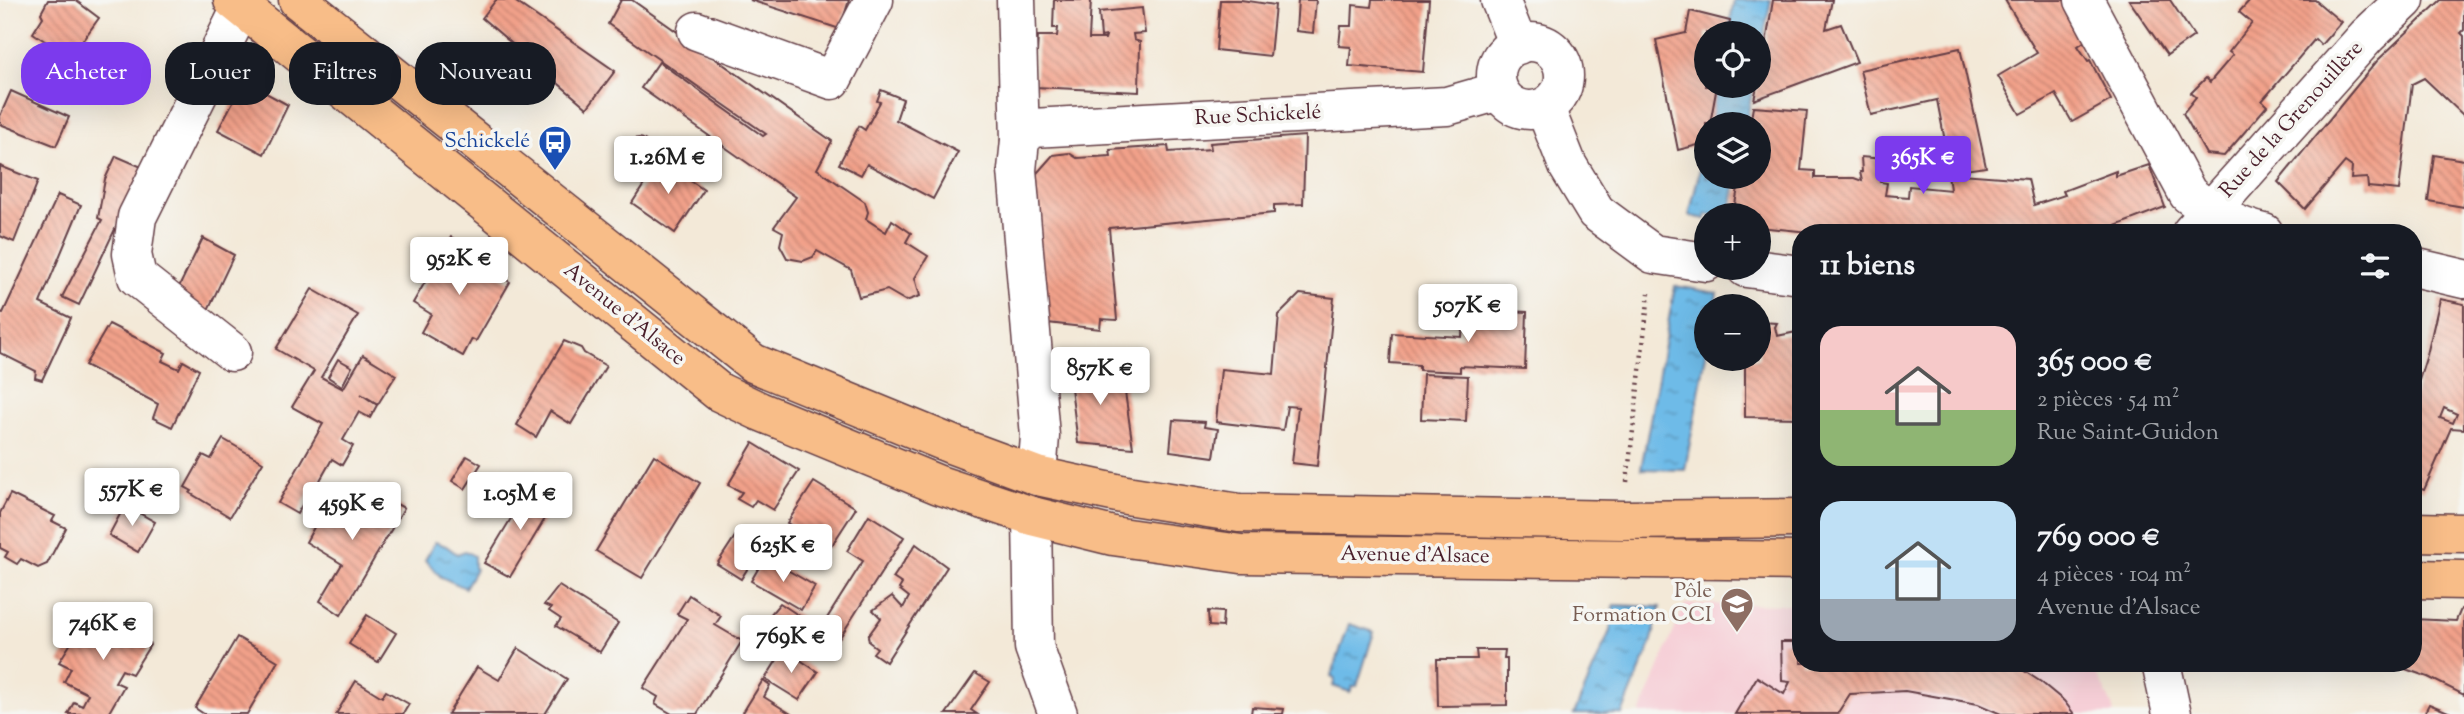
<!DOCTYPE html>
<html lang="fr">
<meta charset="utf-8">
<style>
:root{--surface:#171b24;--page:#20242c;--text:#f1f3f6;--muted:#9ea1a6;--accent:#7c3aed}
body{margin:0;font-family:"Sorts Mill Goudy",serif;background:var(--page);color:var(--text);height:100vh;display:flex;flex-direction:column;font-size:26px;white-space:nowrap}
*{box-sizing:border-box;margin:0}
p{font-size:23px;color:var(--muted)}
.icon{flex:none;width:38px;height:38px;fill:none;stroke:currentColor;stroke-width:2;stroke-linecap:round;stroke-linejoin:round}
.map{position:relative;flex:1;overflow:hidden}
.side{position:absolute;left:1792px;top:224px;width:630px;height:448px;display:flex;flex-direction:column;background:var(--surface);border-radius:28px;box-shadow:0 7px 28px #0002}
.side>*{flex:none}
.guide{position:absolute;left:21px;top:42px;width:665px;height:63px;display:flex;gap:14px}
.buttons{position:absolute;left:1694px;top:21px;display:grid;gap:14px}
.buttons a{display:grid;place-items:center;width:77px;height:77px;border-radius:50%;background:var(--surface);box-shadow:0 7px 28px #0002;font-size:35px}
.price{position:absolute;translate:-50% -60px;padding:0 16px;border-radius:7px;background:#fff;color:#222;font-size:23px;line-height:46px;filter:drop-shadow(0 2px 4px #0008)}
.price::after{content:'';position:absolute;left:50%;top:42px;width:21px;height:16px;margin-left:-10px;background:inherit;clip-path:polygon(0 0,100% 0,50% 100%)}
.price.on{background:var(--accent);color:#fff}
ul{padding:0;list-style:none}
li{display:flex;align-items:center;gap:21px;height:175px;padding:0 28px}
li span{display:grid;place-items:center;flex:none;width:196px;height:140px;border-radius:21px;color:#555}
li>.icon{margin-inline-start:auto}
span .icon{width:84px;height:84px;fill:#fffc;stroke-width:1}
li b{font-size:30px}
h2{display:flex;justify-content:space-between;align-items:center;height:84px;padding:0 28px;font-size:30px}
.chip{padding:0 24px;border-radius:28px;background:var(--surface);box-shadow:0 7px 28px #0002;font-size:24px;line-height:63px}
.chip.on{background:var(--accent);color:#fff}
.map>svg:first-child{display:block}
.built{fill:#f6cfd7}
.water{fill:url(#water-ripples);stroke:#5c6d8a;stroke-width:2}
.building{fill:url(#building-back-hatch);fill-rule:evenodd}
.lines{fill:none;stroke-linecap:round;stroke-linejoin:round}
.minor-casing{stroke:#633d45;stroke-width:41}
.major-casing{stroke:#633d45;stroke-width:41}
.path{stroke:#633d45;stroke-width:4.5;stroke-dasharray:2 5;stroke-linecap:butt}
.minor{stroke:#fff;stroke-width:38}
.major{stroke:#f8bd88;stroke-width:38}
.labels{text-anchor:middle;dominant-baseline:central;stroke-width:7;stroke-linejoin:round;paint-order:stroke}
.street-label{font-size:21px;fill:#4a1f2b;stroke:#f6f6f2}
.transit-label{font-size:21px;fill:#164399;stroke:#f6f6f2;text-anchor:end}
.education-label{font-size:21px;fill:#785e54;stroke:#f6f6f2;text-anchor:end}
</style>
<div class="map">
<svg width="2464" height="714" viewBox="0 0 2464 714">
<defs>
<pattern id="water-ripples" width="26" height="14" patternUnits="userSpaceOnUse" patternTransform="scale(1.75)"><rect width="26" height="14" fill="#6ebbe8"/><path d="M2 4q2-2 4 0t4 0M15 11q2-2 4 0t4 0" fill="none" stroke="#5c97bc"/></pattern>
<pattern id="building-back-hatch" width="6" height="6" patternUnits="userSpaceOnUse" patternTransform="scale(1.75)"><rect width="6" height="6" fill="#f2a18a"/><path d="M-1 5l2 2M0 0l6 6M5-1l2 2" fill="none" stroke="#c68371"/></pattern>
</defs>
<rect width="100%" height="100%" fill="#f6f6f2"/>
<filter id="ink" filterUnits="userSpaceOnUse"><feTurbulence type="fractalNoise" baseFrequency=".0143" numOctaves="2"/><feDisplacementMap in="SourceGraphic" scale="14" xChannelSelector="R" yChannelSelector="G"/><feConvolveMatrix kernelMatrix="1 2 1 2 8 2 1 2 1" color-interpolation-filters="sRGB"/></filter>
<filter id="wash" filterUnits="userSpaceOnUse"><feTurbulence type="fractalNoise" baseFrequency=".00686" numOctaves="4" result="noise"/><feDisplacementMap in="SourceGraphic" scale="28" xChannelSelector="R" yChannelSelector="G"/><feGaussianBlur stdDeviation="1.57" result="paint"/><feColorMatrix in="noise" values="0 0 0 0 0 0 0 0 0 0 0 0 0 0 0 0 0 1.4 0 .05"/><feComposite in="paint" operator="in"/></filter>
<g filter="url(#wash)">
<rect width="100%" height="100%" fill="#f3e9d8"/>
<path class="built" d="M1685,604L1801,605V663H2087L2097,675L2112,705L2114,714H1640Z"/>
<g class="water">
<path d="M1734,0H1771L1759,59V33H1728Z"/>
<path d="M1717,86H1753L1746,124H1710Z"/>
<path d="M1706,143V177H1737L1730,215H1706V219L1689,216Z"/>
<path d="M1675,286L1717,293L1715,306H1706V354L1685,470L1641,469Z"/>
<path d="M435,542L446,546L457,554L465,551L474,556V568L476,569L465,588L441,577L425,560Z"/>
<path d="M1614,605L1660,607L1651,644L1622,714H1574L1610,631Z"/>
<path d="M1349,624L1374,632L1357,686H1353L1350,692L1333,686L1335,679L1331,677Z"/>
</g>
<g id="blocks">
<g class="building">
<path d="M48,0H75L99,18L70,58L33,33L43,17L41,13Z"/>
<path d="M496,0H513L615,71L587,108L482,18Z"/>
<path d="M621,0H632L832,141L817,169L865,202L868,212L866,219L886,232L892,220L911,233L906,242L928,256L915,278L920,296L906,301L887,290L859,297L851,270L817,251L813,257L803,261L787,258L780,245L783,232L774,227L796,197L641,88L659,62L763,136L766,134L608,24Z"/>
<path d="M750,0H849L840,29Z"/>
<path d="M1054,0H1091L1089,39H1105L1106,36L1101,37L1099,12L1142,8L1145,33L1133,34L1134,40L1140,42L1139,92L1035,87L1038,36H1057L1058,28H1053Z"/>
<path d="M1220,0H1241L1275,5L1270,56L1216,50Z"/>
<path d="M1298,0H1316L1313,33L1296,31Z"/>
<path d="M1372,0H1429L1423,72L1349,66L1351,47L1339,46L1341,26H1352L1353,5L1371,7Z"/>
<path d="M1773,0H1832L1826,29L1841,24L1857,62L1754,100L1757,86H1759Z"/>
<path d="M2005,0H2067L2088,39L2078,46L2088,61L2090,60L2111,100L2072,122L2056,94L2020,114L1998,76L2037,53Z"/>
<path d="M2129,0H2170L2194,36L2167,55Z"/>
<path d="M2250,0H2315L2341,22L2321,45L2315,39L2262,101L2267,106L2224,156L2206,154L2183,113L2196,97L2191,93L2206,78L2210,82L2233,55L2229,52L2252,23L2239,12Z"/>
<path d="M2441,0H2464V30L2461,33L2464,36V116L2424,78L2412,84L2399,190L2368,187L2367,178L2351,179L2352,167L2345,162L2305,209L2278,182L2377,61Z"/>
<path d="M1690,11L1730,21L1728,33H1706V86H1717L1710,124H1706V143L1678,150L1656,40L1686,33Z"/>
<path d="M1960,48L1986,167L1951,172L1937,100L1871,115L1860,70Z"/>
<path d="M244,81L288,105L264,154L218,130Z"/>
<path d="M881,90L903,99L896,120L958,152L933,199L867,164L861,175L839,164L859,126L865,130L880,102L877,101Z"/>
<path d="M11,91L69,117L56,146L0,124V116Z"/>
<path d="M1753,107L1807,111L1801,170L1815,171V178H1854L1862,181L1860,172H1862L1861,157L1884,159L1880,182L1887,183L1885,195L1908,197L1909,186L1950,190L1948,173L2028,179L2034,205L2065,195L2063,191L2116,171V176L2149,165L2165,207L2097,233H1819L1759,227V215H1733L1740,177H1759V124H1750Z"/>
<path d="M1305,136L1303,204L1274,205V213L1109,228L1117,320L1101,319L1100,329L1048,323L1030,181L1053,155L1069,153L1077,158L1111,156L1110,150L1168,146L1169,152L1211,149L1210,143Z"/>
<circle cx="639" cy="147" r="9"/>
<path d="M2434,155L2464,160V207L2428,201Z"/>
<path d="M116,156L144,168L79,305L62,297L102,220L98,218L105,179Z"/>
<path d="M660,160L704,190L675,233L632,203Z"/>
<path d="M0,166L38,181L14,242L0,236Z"/>
<path d="M58,195L81,205L40,303L71,318L42,380L35,378L36,371L0,353V312L3,313Z"/>
<path d="M451,237L484,256L480,264L510,282L476,341L472,339L463,356L421,332L431,314L413,303Z"/>
<path d="M203,238L234,255L208,310L176,293Z"/>
<path d="M312,289L358,315L321,377L343,389L363,355L396,375L378,404L361,394L377,405L370,418L359,412L343,440L353,446L342,465L332,459L314,491L311,489L297,514L278,503L323,424L292,407L314,371L276,349Z"/>
<path d="M1300,294L1334,298L1317,466L1292,463L1298,407L1287,406L1283,430L1216,422L1221,369L1274,374L1279,315Z"/>
<path d="M2440,299L2464,304V429L2451,428L2424,490L2413,486V399L2427,355ZM2444,408L2457,414L2453,423L2440,418Z"/>
<path d="M1464,309L1527,312L1525,369L1460,366V372L1419,370V365L1390,363L1392,333L1462,337Z"/>
<path d="M1759,322L1777,323L1775,327L1777,336L1801,331V418L1745,417V359H1759Z"/>
<path d="M109,324L166,353L162,361L179,369L183,361L199,370L172,427L153,418L158,404L85,365Z"/>
<path d="M564,341L581,348L584,353L606,366L571,424L550,411L536,437L517,425L521,418L520,416Z"/>
<path d="M338,359L352,367L342,386L328,377Z"/>
<path d="M1068,364L1122,371L1133,448L1078,443Z"/>
<path d="M1423,374L1468,376L1466,421L1421,419Z"/>
<path d="M1173,420L1205,422L1204,427L1218,429L1214,457L1170,451Z"/>
<path d="M223,439L263,462L230,517L190,493L192,491L185,487L203,455L211,459Z"/>
<path d="M753,443L799,471L773,510L756,500L751,507L737,499L742,492L728,485Z"/>
<path d="M654,455L700,483L642,578L596,551Z"/>
<path d="M467,456L481,464L465,489L452,481Z"/>
<path d="M814,482L856,508L830,548L787,523Z"/>
<path d="M530,487L555,502L510,577L484,563Z"/>
<path d="M374,492L404,508L341,615L320,601L342,564L306,542L332,494L362,513Z"/>
<path d="M10,494L55,516L52,521L66,528L47,564L38,568L21,559L17,564L5,557L8,552L0,548V513Z"/>
<path d="M125,505L155,522L138,552L109,535Z"/>
<path d="M869,515L904,537L837,642L819,631L863,561L847,551Z"/>
<path d="M738,532L761,547L741,579L717,564Z"/>
<path d="M916,544L947,567L886,662L873,653L877,648L869,642L868,636L881,618L873,610L892,596L903,608L909,597L899,589L902,584L893,578Z"/>
<path d="M765,557L815,586L801,610L751,581Z"/>
<path d="M559,586L618,623L600,652L556,626L561,619L549,611L551,608L544,605Z"/>
<path d="M689,595L721,616L715,625L742,641L697,714H672L655,704L658,697L643,688L687,619L677,614Z"/>
<path d="M780,603L801,617L789,638L764,622Z"/>
<path d="M2461,609L2464,610V695L2428,677L2391,664L2413,663V619L2456,621Z"/>
<path d="M106,610L146,632L150,645L132,674L122,670L115,682L124,686L108,714H68L74,702L82,706L88,694L64,682L71,668L59,662L83,624L96,631Z"/>
<path d="M1208,611L1223,612L1222,627L1209,626Z"/>
<path d="M367,615L396,633L378,662L349,644Z"/>
<path d="M237,637L278,661L247,714H204L195,708Z"/>
<path d="M1781,642H1801V663H2012L2041,682L2064,701L2074,714H2001L1978,704L1905,691L1850,694L1837,714H1735L1757,677L1784,694L1790,682L1782,681Z"/>
<path d="M518,648L567,679L545,714H448L477,667L499,680Z"/>
<path d="M784,649L818,672L799,700L765,679Z"/>
<path d="M1476,650H1505L1504,658H1507V705L1438,706L1437,659H1477Z"/>
<path d="M975,673L990,682L971,710L977,714H946Z"/>
<path d="M763,680L770,685L764,697L791,714H742Z"/>
<path d="M356,681L382,697L386,691L409,704L403,714H336Z"/>
<path d="M2429,704L2453,714H2424Z"/>
<path d="M1252,707L1284,709L1283,714H1251Z"/>
</g>
</g>
</g>
<g filter="url(#ink)">
<use href="#blocks" fill-opacity="0" stroke="#633d45" stroke-width="2"/>
<g class="lines">
<defs>
<g id="minor">
<path d="M1016,0L1020,140"/>
<path d="M1500,0L1518,45"/>
<path d="M2084,0L2188,194C2212,213 2234,226 2264,233"/>
<path d="M697,31L832,80L874,0"/>
<circle cx="1530" cy="76" r="34"/>
<path d="M1545,108L1568,166L1596,212L1653,254L1706,262"/>
<path d="M2191,233L2367,36L2405,0"/>
<path d="M2413,267L2464,279"/>
<path d="M1746,268L1801,275"/>
<path d="M232,352L137,277L132,254L137,217L242,6"/>
<path d="M1037,476L1040,436L1017,170L1020,140L1032,128L1447,106L1499,91"/>
<path d="M1032,516L1034,647L1058,714"/>
<path d="M2161,663L2172,714"/>
</g>
<g id="major">
<path d="M233,0L719,392L759,411L939,485L1032,516L1113,536L1241,554L1801,561"/>
<path d="M298,0L753,363L953,445L1037,476L1126,495L1239,513L1623,520L1801,518"/>
<path d="M2413,532L2464,533"/>
<path d="M2413,579L2464,580"/>
</g>
</defs>
<use href="#minor" class="minor-casing"/>
<use href="#major" class="major-casing"/>
<path class="path" d="M1627,482L1649,293"/>
<use href="#minor" class="minor"/>
<use href="#major" class="major"/>
</g>
</g>
<defs>
<symbol id="bus-pin" viewBox="-11 -11 22 30"><path d="M0 17L-7.5 6A9.5 9.5 0 1 1 7.5 6Z" fill="#1a4fb4" stroke="#f6f6f2"/><path d="M-5-6H5V4H4V6H2V4H-2V6H-4V4H-5ZM-3.5-4V0h7V-4ZM-3.5 1.2v1.5H-2V1.2ZM2 1.2v1.5H3.5V1.2Z" fill="#fff"/></symbol>
<symbol id="university-pin" viewBox="-11 -11 22 30"><path d="M0 17L-7.5 6A9.5 9.5 0 1 1 7.5 6Z" fill="#8d6e63" stroke="#f6f6f2"/><path d="M0-5L7-2L0 1L-7-2ZM-4 1L0 2.5L4 1V4Q0 6-4 4Z" fill="#fff"/></symbol>
</defs>
<g fill-rule="evenodd">
<use href="#bus-pin" x="536" y="123" width="38" height="52"/>
<use href="#university-pin" x="1718" y="585" width="38" height="52"/>
</g>
<g class="labels">
<g class="street-label">
<text transform="translate(1258 116) rotate(-3)">Rue Schickelé</text>
<text transform="translate(2292 120) rotate(-48)">Rue de la Grenouillère</text>
<text transform="translate(624 315) rotate(39)">Avenue d'Alsace</text>
<text transform="translate(1415 556) rotate(1)">Avenue d'Alsace</text>
</g>
<g class="transit-label">
<text x="530" y="142">Schickelé</text>
</g>
<g class="education-label">
<text x="1712" y="592">Pôle<tspan x="1712" dy="24">Formation CCI</tspan></text>
</g>
</g>
</svg>
<div class="buttons">
<a><svg class="icon" aria-label="locate" viewBox="0 0 24 24"><circle cx="12" cy="12" r="6"/><path d="M12 2v4M12 18v4M2 12h4M18 12h4"/></svg></a>
<a><svg class="icon" aria-label="layers" viewBox="0 0 24 24"><path d="M12 4l9 5-9 5-9-5zM3 14l9 5 9-5"/></svg></a>
<a>+</a>
<a>−</a>
</div>
<b class="price" style="left:668px;top:196px">1.26M €</b>
<b class="price on" style="left:1923px;top:196px">365K €</b>
<b class="price" style="left:459px;top:297px">952K €</b>
<b class="price" style="left:1468px;top:344px">507K €</b>
<b class="price" style="left:1100px;top:407px">857K €</b>
<b class="price" style="left:132px;top:528px">557K €</b>
<b class="price" style="left:520px;top:532px">1.05M €</b>
<b class="price" style="left:352px;top:542px">459K €</b>
<b class="price" style="left:783px;top:584px">625K €</b>
<b class="price" style="left:103px;top:662px">746K €</b>
<b class="price" style="left:791px;top:675px">769K €</b>
<div class="guide">
<a class="chip on">Acheter</a>
<a class="chip">Louer</a>
<a class="chip">Filtres</a>
<a class="chip">Nouveau</a>
</div>
<section class="side">
<h2>11 biens<svg class="icon" aria-label="filters" viewBox="0 0 24 24"><path d="M4 7h16M4 17h16"/><circle cx="9" cy="7" r="2"/><circle cx="15" cy="17" r="2"/></svg></h2>
<ul>
<li><span style="background:linear-gradient(#f6c9c9 60%,#8fb573 0)"><svg class="icon" aria-label="home" viewBox="0 0 24 24"><path d="M3 11l9-7 9 7M6 9v11h12V9"/></svg></span><div><b>365 000 €</b><p>2 pièces · 54 m²</p><p>Rue Saint-Guidon</p></div></li>
<li><span style="background:linear-gradient(#bfe0f5 70%,#9aa5b1 0)"><svg class="icon" aria-label="home" viewBox="0 0 24 24"><path d="M3 11l9-7 9 7M6 9v11h12V9"/></svg></span><div><b>769 000 €</b><p>4 pièces · 104 m²</p><p>Avenue d'Alsace</p></div></li>
</ul>
</section>
</div>
